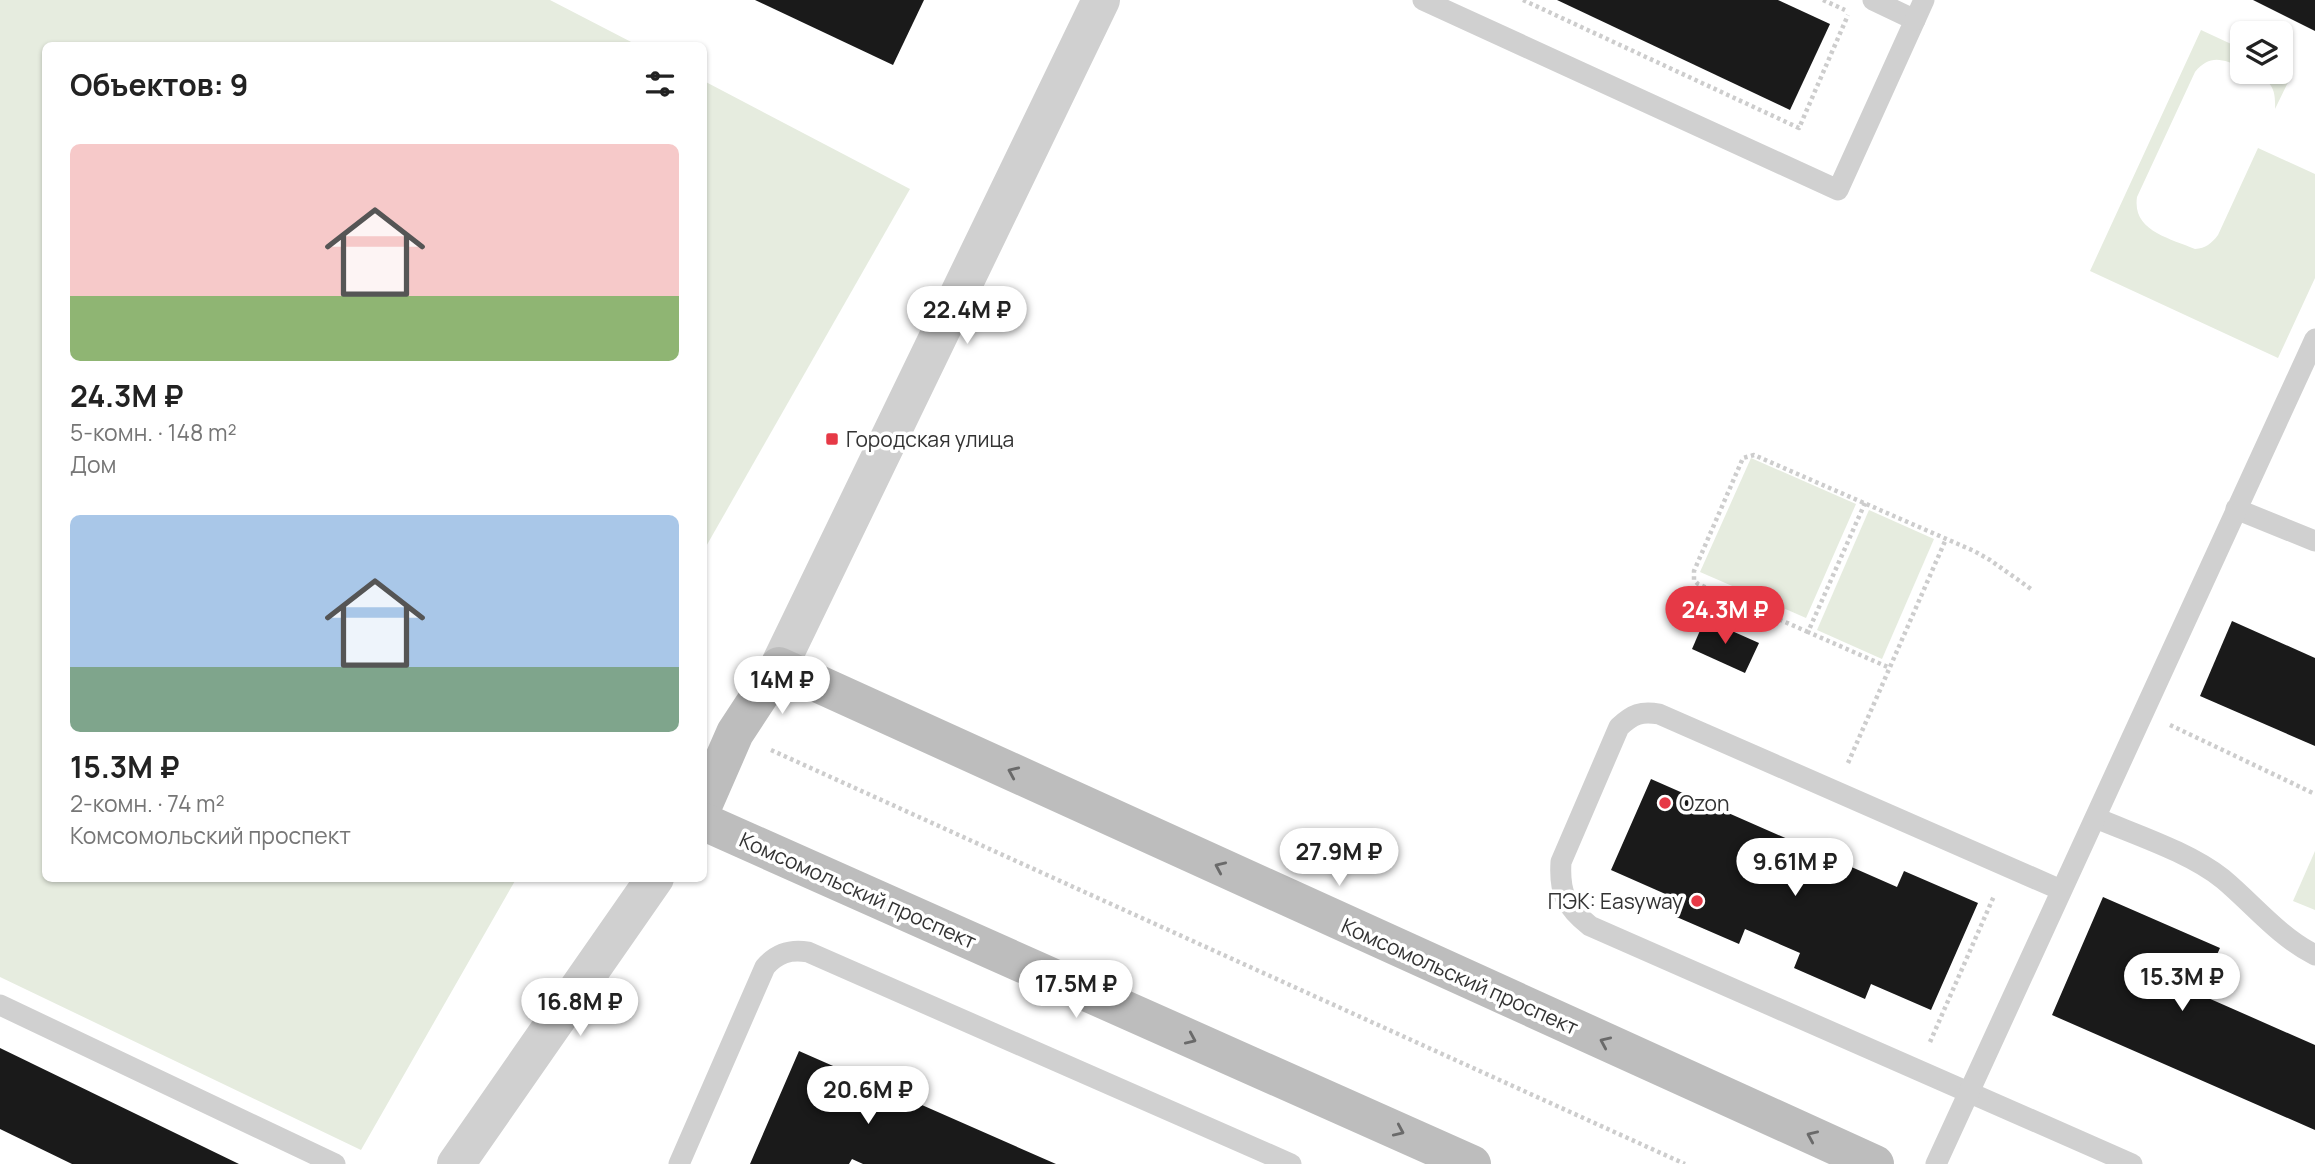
<!DOCTYPE html>
<html lang="ru">
<meta charset="utf-8">
<style>
:root{--surface:#fff;--page:#f2f2f2;--text:#222;--muted:#767676;--accent:#e63946}
body{margin:0;font-family:Manrope,sans-serif;background:var(--page);color:var(--text);height:100vh;display:flex;flex-direction:column;font-size:26px;white-space:nowrap}
*{box-sizing:border-box;margin:0}
p{font-size:23px;color:var(--muted)}
.icon{flex:none;width:38px;height:38px;fill:none;stroke:currentColor;stroke-width:2;stroke-linecap:round;stroke-linejoin:round}
.map{position:relative;flex:1;overflow:hidden}
.details{position:absolute;left:42px;top:42px;width:665px;height:840px;display:flex;flex-direction:column;background:var(--surface);border-radius:10px;box-shadow:0 2px 5px #0004}
.details>*{flex:none}
.controls{position:absolute;left:2230px;top:21px;display:grid;gap:14px}
.controls a{display:grid;place-items:center;width:63px;height:63px;border-radius:10px;background:var(--surface);box-shadow:0 2px 5px #0004;font-size:35px}
.price{position:absolute;translate:-50% -60px;padding:0 16px;border-radius:24px;background:#fff;color:#222;font-size:23px;line-height:46px;filter:drop-shadow(0 2px 4px #0008)}
.price::after{content:'';position:absolute;left:50%;top:42px;width:21px;height:16px;margin-left:-10px;background:inherit;clip-path:polygon(0 0,100% 0,50% 100%)}
.price.current{background:var(--accent);color:#fff}
ul{padding:0;list-style:none}
li{display:grid;align-content:center;gap:14px;height:371px;padding:0 28px}
li span{display:grid;place-items:center;height:217px;border-radius:10px;color:#555}
li>.icon{margin-inline-start:auto}
span .icon{width:126px;height:126px;fill:#fffc;stroke-width:1}
li b{font-size:30px}
h2{display:flex;justify-content:space-between;align-items:center;height:84px;padding:0 28px;font-size:30px}
.map>svg:first-child{display:block}
.green{fill:#e6ecdf}
.building{fill:#1a1a1a}
.lines{fill:none;stroke-linecap:round;stroke-linejoin:round}
.path{stroke:#cdcdcd;stroke-width:4.5;stroke-dasharray:3.5 3.5;stroke-linecap:butt}
.lane{stroke:#d0d0d0;stroke-width:21}
.street{stroke:#d0d0d0;stroke-width:38}
.secondary{stroke:#bdbdbd;stroke-width:38}
.oneway{stroke:#6a6a6a}
.poi-dot{fill:#e63946;stroke:#fff;stroke-width:2.5}
.labels{text-anchor:middle;dominant-baseline:central;stroke-width:7;stroke-linejoin:round;paint-order:stroke}
.poi-label{font-size:21px;fill:#333;stroke:#fff;text-anchor:start}
.street-label{font-size:21px;fill:#333;stroke:#fff}
</style>
<div class="map">
<svg width="2315" height="1164" viewBox="0 0 2315 1164">
<rect width="100%" height="100%" fill="#fff"/>
<g class="green">
<path d="M0,0H550L637,45L46,46V878L516,879L361,1150L0,977Z"/>
<path d="M2201,30L2242,49V68C2223,59 2210,54 2195,72L2137,197C2132,231 2170,238 2195,249C2206,248 2211,244 2218,235L2258,148L2315,174V278L2278,358L2090,271Z"/>
<path d="M2280,67L2293,72L2275,109C2276,85 2270,81 2249,72H2280Z"/>
<path d="M704,81L910,189L704,550Z"/>
<path d="M1751,458L1856,504L1806,618L1700,572Z"/>
<path d="M1869,510L1934,539L1882,659L1817,630Z"/>
<path d="M2315,851V910L2293,901Z"/>
</g>
<g class="building">
<path d="M755,0H924L893,65Z"/>
<path d="M1557,0H1778L1830,24L1790,110Z"/>
<path d="M2253,0H2315V31Z"/>
<path d="M1705,619L1759,643L1745,673L1692,649Z"/>
<path d="M2232,621L2315,658V746L2200,696Z"/>
<path d="M1651,779L1897,887L1904,871L1978,903L1931,1010L1871,984L1865,999L1794,968L1800,953L1745,929L1739,944L1672,915L1679,900L1611,870Z"/>
<path d="M2103,897L2220,948L2199,994L2315,1045V1130L2052,1015Z"/>
<path d="M0,1048L239,1164H72L0,1129Z"/>
<path d="M799,1051L1056,1164H863L852,1159L849,1164H750Z"/>
</g>
<g class="lines">
<g class="path">
<path d="M1523,0L1799,128L1848,15"/>
<path d="M1823,0L1845,10"/>
<path d="M1865,503L1808,632L1890,668"/>
<path d="M1808,632L1698,584L1694,580V571L1743,458L1754,455L1974,551L1990,560L2031,589"/>
<path d="M2170,725L2315,794"/>
<path d="M771,750L1685,1164"/>
<path d="M1848,763L1946,539"/>
<path d="M1930,1042L1994,896"/>
</g>
<g class="lane">
<path d="M1423,0L1838,190L1915,20L1873,0"/>
<path d="M1915,20L1924,0"/>
<path d="M2236,509L2315,541"/>
<path d="M2096,818C2136,835 2189,852 2223,879C2254,905 2278,936 2315,955"/>
<path d="M2061,890L1659,714C1641,711 1633,714 1619,727L1561,862C1559,893 1566,907 1590,926L2132,1164"/>
<path d="M0,1005L335,1164"/>
<path d="M679,1164L765,967C777,953 790,949 808,952L1291,1164"/>
<path d="M1936,1164L2315,339"/>
</g>
<g class="street">
<path d="M779,666L1101,0"/>
<path d="M456,1164L655,878"/>
</g>
<g class="secondary">
<path d="M704,804L735,733L779,666L1875,1164"/>
<path d="M704,822L1472,1164"/>
</g>
</g>
<defs><path id="oneway-chevron" d="M-2-3.5L2.5 0L-2 3.5" fill="none" stroke-width="1.6" stroke-linecap="round" stroke-linejoin="round" transform="scale(1.75)"/></defs>
<g class="oneway">
<use href="#oneway-chevron" transform="translate(1013 772) rotate(-156)"/>
<use href="#oneway-chevron" transform="translate(1220 867) rotate(-156)"/>
<use href="#oneway-chevron" transform="translate(1191 1039) rotate(24)"/>
<use href="#oneway-chevron" transform="translate(1605 1042) rotate(-156)"/>
<use href="#oneway-chevron" transform="translate(1399 1131) rotate(24)"/>
<use href="#oneway-chevron" transform="translate(1812 1136) rotate(-156)"/>
</g>
<g class="poi-dot">
<rect x="825" y="432" width="14" height="14" rx="3.5"/>
<circle cx="1665" cy="803" r="7"/>
<circle cx="1697" cy="901" r="7"/>
</g>
<g class="labels">
<g class="poi-label">
<text x="846" y="439">Городская улица</text>
<text x="1679" y="803">Ozon</text>
<text x="1683" y="901" text-anchor="end">ПЭК: Easyway</text>
</g>
<g class="street-label">
<text transform="translate(858 890) rotate(24)">Комсомольский проспект</text>
<text transform="translate(1460 976) rotate(24)">Комсомольский проспект</text>
</g>
</g>
</svg>
<div class="controls">
<a><svg class="icon" aria-label="layers" viewBox="0 0 24 24"><path d="M12 4l9 5-9 5-9-5zM3 14l9 5 9-5"/></svg></a>
</div>
<b class="price" style="left:967px;top:346px">22.4M ₽</b>
<b class="price current" style="left:1725px;top:646px">24.3M ₽</b>
<b class="price" style="left:782px;top:716px">14M ₽</b>
<b class="price" style="left:1339px;top:888px">27.9M ₽</b>
<b class="price" style="left:1795px;top:898px">9.61M ₽</b>
<b class="price" style="left:2182px;top:1013px">15.3M ₽</b>
<b class="price" style="left:1076px;top:1020px">17.5M ₽</b>
<b class="price" style="left:580px;top:1038px">16.8M ₽</b>
<b class="price" style="left:868px;top:1126px">20.6M ₽</b>
<section class="details">
<h2>Объектов: 9<svg class="icon" aria-label="filters" viewBox="0 0 24 24"><path d="M4 7h16M4 17h16"/><circle cx="9" cy="7" r="2"/><circle cx="15" cy="17" r="2"/></svg></h2>
<ul>
<li><span style="background:linear-gradient(#f6c9c9 70%,#8fb573 0)"><svg class="icon" aria-label="home" viewBox="0 0 24 24"><path d="M3 11l9-7 9 7M6 9v11h12V9"/></svg></span><div><b>24.3M ₽</b><p>5-комн. · 148 m²</p><p>Дом</p></div></li>
<li><span style="background:linear-gradient(#a9c7e8 70%,#7fa58c 0)"><svg class="icon" aria-label="home" viewBox="0 0 24 24"><path d="M3 11l9-7 9 7M6 9v11h12V9"/></svg></span><div><b>15.3M ₽</b><p>2-комн. · 74 m²</p><p>Комсомольский проспект</p></div></li>
</ul>
</section>
</div>
